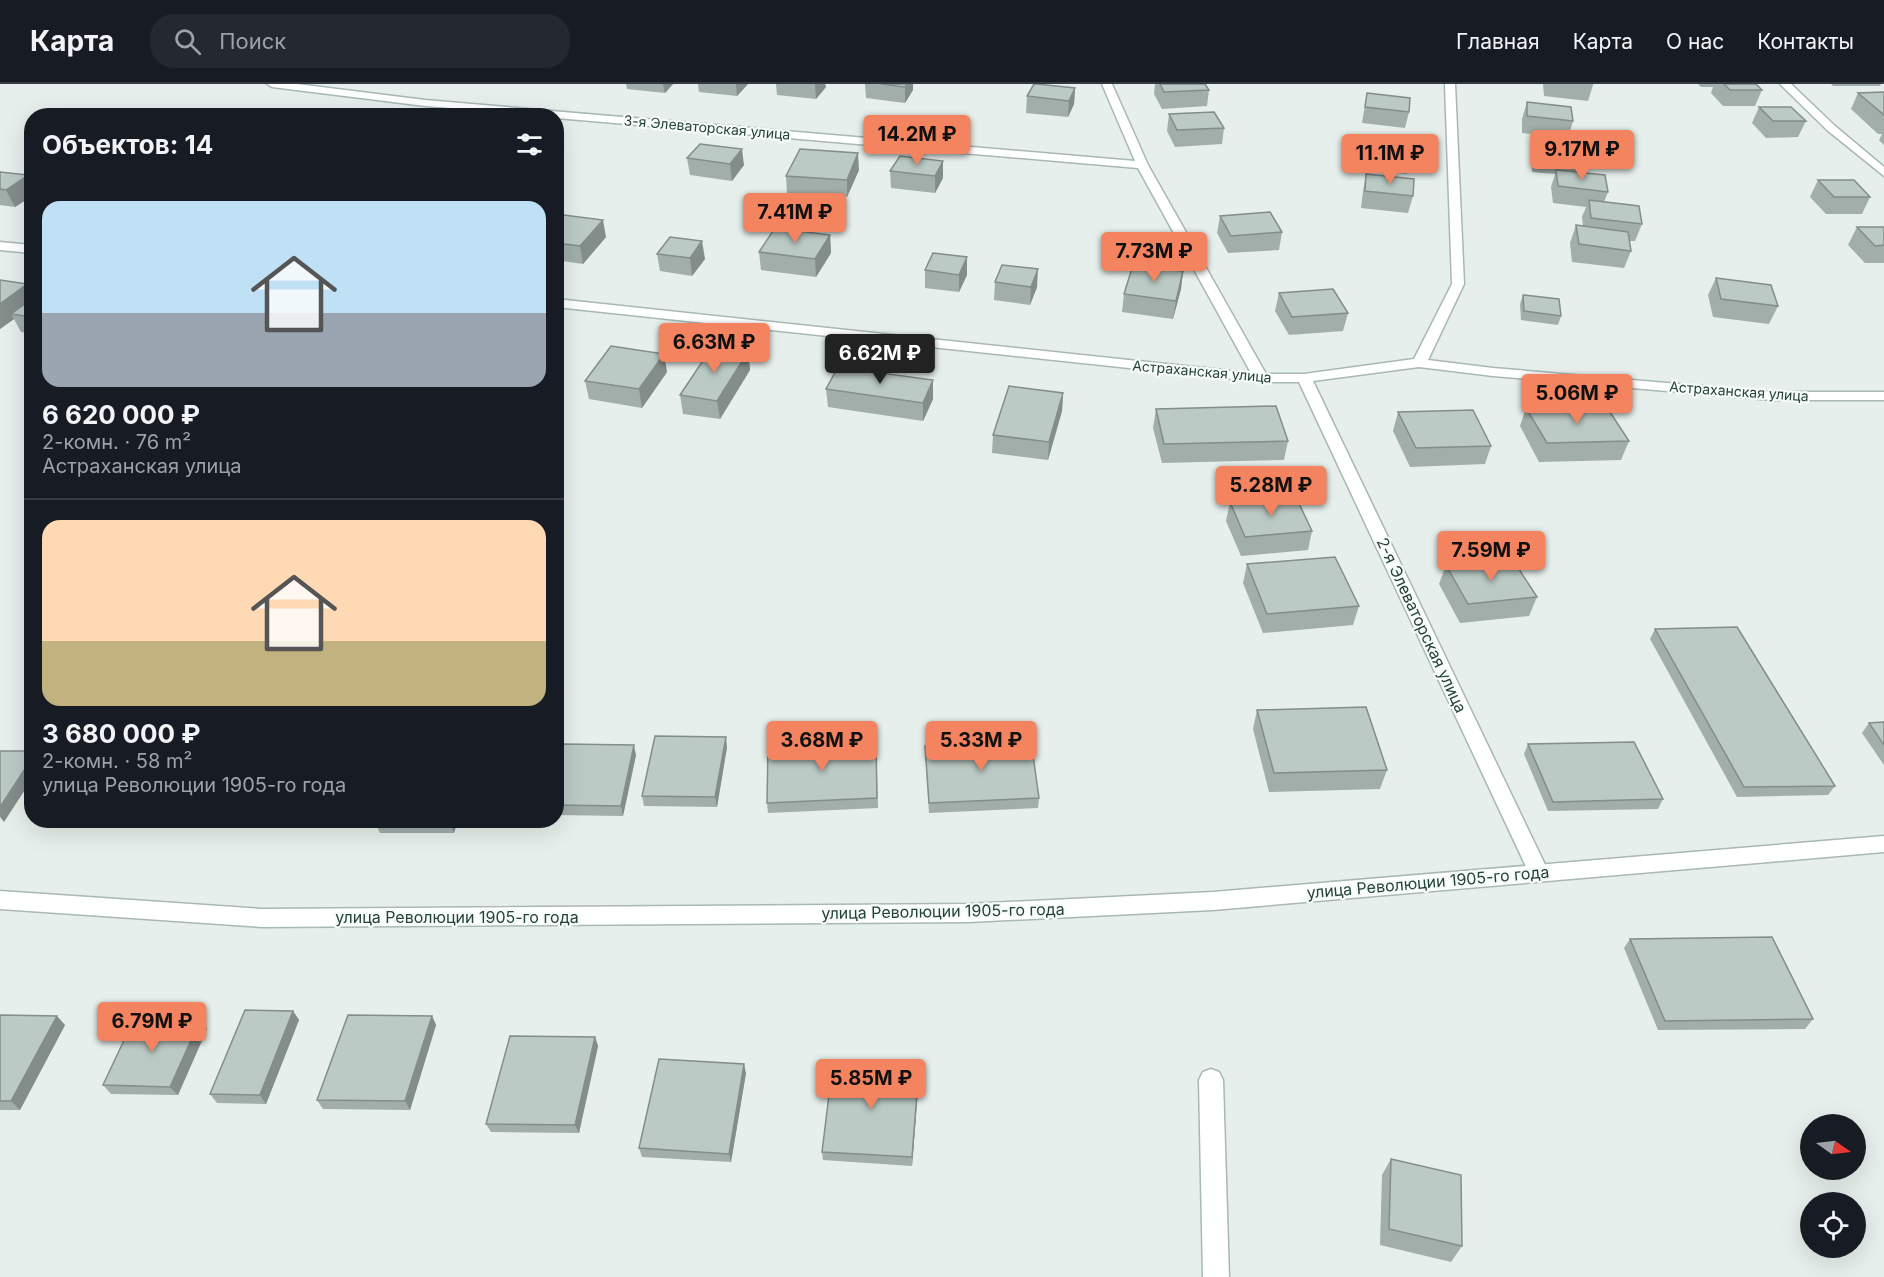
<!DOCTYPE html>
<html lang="ru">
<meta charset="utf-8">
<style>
:root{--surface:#171b24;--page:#242831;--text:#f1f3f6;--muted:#9ea1a6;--line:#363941;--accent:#f4845f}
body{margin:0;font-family:Inter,sans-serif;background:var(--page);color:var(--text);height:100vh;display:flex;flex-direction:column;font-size:22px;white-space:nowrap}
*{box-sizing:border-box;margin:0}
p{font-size:20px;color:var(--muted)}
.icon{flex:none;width:33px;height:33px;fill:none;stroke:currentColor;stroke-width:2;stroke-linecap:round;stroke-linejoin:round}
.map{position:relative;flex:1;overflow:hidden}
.drawer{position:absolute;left:24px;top:24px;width:540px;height:720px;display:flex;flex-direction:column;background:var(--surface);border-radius:24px;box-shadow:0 6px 24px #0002}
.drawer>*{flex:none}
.needle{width:39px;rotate:104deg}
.tools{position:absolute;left:1800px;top:1030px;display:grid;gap:12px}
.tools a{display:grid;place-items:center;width:66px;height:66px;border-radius:50%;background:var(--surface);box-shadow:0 6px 24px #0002;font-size:30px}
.price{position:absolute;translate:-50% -51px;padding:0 14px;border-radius:6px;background:var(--accent);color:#111;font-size:20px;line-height:39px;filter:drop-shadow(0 2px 3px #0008)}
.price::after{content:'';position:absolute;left:50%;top:36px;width:18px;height:14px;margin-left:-9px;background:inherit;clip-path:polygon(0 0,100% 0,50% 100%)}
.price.active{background:#222;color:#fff}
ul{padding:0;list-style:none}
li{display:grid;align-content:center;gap:12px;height:318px;padding:0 18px}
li+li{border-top:2px solid var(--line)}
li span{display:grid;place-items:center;height:186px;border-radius:18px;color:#555}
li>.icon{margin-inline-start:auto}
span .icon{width:108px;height:108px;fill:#fffc;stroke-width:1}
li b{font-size:26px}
h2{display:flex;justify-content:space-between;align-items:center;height:72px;padding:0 18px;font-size:26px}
header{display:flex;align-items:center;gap:36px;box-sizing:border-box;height:84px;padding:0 30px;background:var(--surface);border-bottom:2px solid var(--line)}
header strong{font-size:28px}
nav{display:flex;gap:33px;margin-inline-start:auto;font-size:21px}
.search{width:420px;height:54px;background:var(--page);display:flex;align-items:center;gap:15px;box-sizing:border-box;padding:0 21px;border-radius:24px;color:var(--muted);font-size:22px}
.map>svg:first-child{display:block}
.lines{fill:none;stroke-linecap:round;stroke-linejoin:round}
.minor-casing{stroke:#a8b8b2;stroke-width:3}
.tertiary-casing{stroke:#a8b8b2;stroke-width:3}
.minor{fill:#fff;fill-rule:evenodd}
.tertiary{fill:#fff;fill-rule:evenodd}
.wall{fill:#a1aea9}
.shaded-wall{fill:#838d89}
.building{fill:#bbcac4;stroke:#838d89;stroke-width:1.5}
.labels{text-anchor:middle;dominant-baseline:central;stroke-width:4.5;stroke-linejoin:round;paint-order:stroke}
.far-street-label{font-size:14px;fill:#24423a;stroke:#f7fbf9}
.street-label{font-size:16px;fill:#24423a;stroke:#f7fbf9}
</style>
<header>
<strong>Карта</strong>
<div class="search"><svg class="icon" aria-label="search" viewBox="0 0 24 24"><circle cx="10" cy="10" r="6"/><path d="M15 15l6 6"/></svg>Поиск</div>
<nav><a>Главная</a><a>Карта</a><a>О нас</a><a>Контакты</a></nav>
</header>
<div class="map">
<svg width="1884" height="1193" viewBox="0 0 1884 1193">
<rect width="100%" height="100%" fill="#e6efeb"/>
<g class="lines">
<defs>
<g id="minor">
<path d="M267,0H297L425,16L1135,77L1102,0H1112L1148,81L1266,290H1304L1414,275L1452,200L1445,0H1455L1464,200L1428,276L1493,284L1772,308H1884V316H1772L1493,292L1419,283L1313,297L1549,789L1546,795L1539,797L1532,795L1529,789L1299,298H1261L556,223V215L1251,289L1138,84L556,34V32L425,22L272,3Z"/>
<path d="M1780,0H1791L1835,42L1884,83V92L1827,46Z"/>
<path d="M0,158L32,161V169L0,166Z"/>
<path d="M1211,985L1219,988L1223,996L1229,1193H1203L1199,996L1203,988Z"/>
</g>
<path id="tertiary" d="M1884,752V768L1213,826L969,838L262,843L0,825V807L262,825L969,820L1213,808Z"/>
</defs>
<use href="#minor" class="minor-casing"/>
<use href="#tertiary" class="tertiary-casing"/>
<use href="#minor" class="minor"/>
<use href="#tertiary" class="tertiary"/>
</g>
<g class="wall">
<path d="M626,0H673L665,9L627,5Z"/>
<path d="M698,0H748L737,12L699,8Z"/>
<path d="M776,0H825L826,3L816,15L777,11Z"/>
<path d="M865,0H913V6L905,19L866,14Z"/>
<path d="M1155,0H1205L1209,6L1207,22L1162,25L1154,10Z"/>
<path d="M1543,0H1593V1L1588,17L1544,12Z"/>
<path d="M1698,0H1756L1762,6L1755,22H1723L1711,9L1713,3H1701Z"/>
<path d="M1831,0H1881L1880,2H1833Z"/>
<path d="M1075,4L1074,20L1068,33L1026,29L1027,12Z"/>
<path d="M1884,8V61L1879,56L1882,50H1878L1851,25L1858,9Z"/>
<path d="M1367,9L1409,28L1405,44L1362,39Z"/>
<path d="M1527,18L1573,37L1568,54L1522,49V35Z"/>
<path d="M1759,23L1806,37L1798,53L1766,54L1752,39Z"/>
<path d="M1169,30L1224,44L1222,60L1175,63L1167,47Z"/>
<path d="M1366,52L1411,73L1407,90L1361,85L1363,69Z"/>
<path d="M1536,56L1585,76L1581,88L1608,108L1604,118L1642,140L1635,157H1629L1631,167L1624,184L1572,178L1570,159L1576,141L1583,142L1582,133L1586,123L1553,119L1551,103L1555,90L1532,88L1531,72Z"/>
<path d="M687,74L744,81L732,97L690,91Z"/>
<path d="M943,77V94L935,109L891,104L890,87Z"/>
<path d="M859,86L847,113L787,109L786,92Z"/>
<path d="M0,88L28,91L32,98V112L15,123L0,121Z"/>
<path d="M1366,90L1413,112L1408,129L1361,124L1363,107Z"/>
<path d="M1818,96L1870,113L1862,130H1826L1810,113Z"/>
<path d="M556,130L606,153L583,180L556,176Z"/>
<path d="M1220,132L1282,148L1279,166L1228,169L1217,149Z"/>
<path d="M1857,143H1884V179H1865L1848,161Z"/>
<path d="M830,151L831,169L816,193L761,186L759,168Z"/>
<path d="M657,170L705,175L692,192L660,187Z"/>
<path d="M925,186L967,191L959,208L925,204Z"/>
<path d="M1183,187L1181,205L1173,235L1122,228L1124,210Z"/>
<path d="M1716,194L1778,222L1769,240L1713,233L1708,211Z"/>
<path d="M0,196L32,208V250L21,248L14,235L0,245Z"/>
<path d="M995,198L1037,203L1030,221L994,216Z"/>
<path d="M1279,209L1348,229L1343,247L1289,251L1275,227Z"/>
<path d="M1523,211L1561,232L1558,241L1521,236L1520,220Z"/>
<path d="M748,268L750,286L720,335L683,330L680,311Z"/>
<path d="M667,288L642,324L589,315L585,297Z"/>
<path d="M933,296V315L923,337L828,323L826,305Z"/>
<path d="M1063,309L1062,327L1048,376L992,369L993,351Z"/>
<path d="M1526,324L1629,357L1621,376L1539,378L1520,342Z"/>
<path d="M1156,325L1288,357L1284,376L1162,379L1153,344Z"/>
<path d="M1398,328L1491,362L1485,380L1410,383L1393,347Z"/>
<path d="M1230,418L1312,447L1308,466L1241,472L1226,437Z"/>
<path d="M1247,480L1359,522L1353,541L1263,549L1243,499Z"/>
<path d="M1446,481L1537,513L1529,532L1460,539L1439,500Z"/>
<path d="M1655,545L1835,702L1828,711L1737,713L1650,555Z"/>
<path d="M1257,626L1387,686L1380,705L1269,708L1253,645Z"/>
<path d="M1884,638V681L1862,649L1869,639Z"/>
<path d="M876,657L878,724L768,729L767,719Z"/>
<path d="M1528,660L1663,715L1658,725L1548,727L1524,670Z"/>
<path d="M925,662L1039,714L1038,724L929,729Z"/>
<path d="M727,663L717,723L644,722L642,712Z"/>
<path d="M636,671L623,732L556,731V684Z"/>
<path d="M458,736L454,749H380L375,739Z"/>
<path d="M1630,855L1813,935L1805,945L1658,946L1624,864Z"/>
<path d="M293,927L299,936L266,1020L217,1019L210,1010Z"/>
<path d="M0,931L65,941L20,1026H0Z"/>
<path d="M432,932L436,941L410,1026L323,1025L317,1016Z"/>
<path d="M200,936L207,945L178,1011L111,1010L103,1001Z"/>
<path d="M595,953L598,962L579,1049L491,1048L486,1040Z"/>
<path d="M919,984V992L912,1082L823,1076L822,1068Z"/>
<path d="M746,989L731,1078L642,1073L639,1064Z"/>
<path d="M1391,1075L1462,1162L1451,1178L1380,1161L1382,1091Z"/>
</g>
<g class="shaded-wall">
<path d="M663,0H673L665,9Z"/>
<path d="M736,0H748L737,12Z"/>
<path d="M815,0H825L826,3L816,15Z"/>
<path d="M907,0H913V6L905,19V3Z"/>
<path d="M1075,4L1074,20L1068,33L1069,17Z"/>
<path d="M742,65L744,81L732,97L730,80Z"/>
<path d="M858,69L859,86L847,113V96Z"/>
<path d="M943,77V94L935,109V92Z"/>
<path d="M28,91L32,98V112L15,123L6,106Z"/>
<path d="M603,136L606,153L583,180L580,162Z"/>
<path d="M830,151L831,169L816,193L815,175Z"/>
<path d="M702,157L705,175L692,192L690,174Z"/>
<path d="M967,173V191L959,208V191Z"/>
<path d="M1038,185L1037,203L1030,221L1031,203Z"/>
<path d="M1183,187L1181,205L1173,235L1176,217Z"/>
<path d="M27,200L32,208V221L11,230L14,235L0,245V220Z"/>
<path d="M748,268L750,286L720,335L717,317Z"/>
<path d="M664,270L667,288L642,324L639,305Z"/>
<path d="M933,296V315L923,337V319Z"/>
<path d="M1063,309L1062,327L1048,376L1049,358Z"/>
<path d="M726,653L727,663L717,723L715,713Z"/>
<path d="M634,661L636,671L623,732L621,722Z"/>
<path d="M32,674V695L4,738L0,733V723Z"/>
<path d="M451,736H458L454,749L450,740Z"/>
<path d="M293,927L299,936L266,1020L260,1011Z"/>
<path d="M57,932L65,941L20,1026L11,1017Z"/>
<path d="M432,932L436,941L410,1026L405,1017Z"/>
<path d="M200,936L207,945L178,1011L170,1003Z"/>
<path d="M595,953L598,962L579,1049L575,1041Z"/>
<path d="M744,980L746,989L731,1078L729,1070Z"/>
<path d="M919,984V992L912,1082V1073Z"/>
</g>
<g class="building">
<path d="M881,0H907L905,3Z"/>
<path d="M1034,0H1037L1075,4L1069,17L1027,12Z"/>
<path d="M1160,0H1205L1209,6L1164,8Z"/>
<path d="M1724,0H1756L1762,6H1730Z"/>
<path d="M1884,8V31L1858,9Z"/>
<path d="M1367,9L1410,14L1409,28L1365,23Z"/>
<path d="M1527,18L1571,23L1573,37L1527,32Z"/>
<path d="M1759,23H1791L1806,37H1773Z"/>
<path d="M1214,28L1224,44L1177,46L1169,30Z"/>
<path d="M1366,52L1412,57L1411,73L1365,68Z"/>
<path d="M1536,56L1583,61L1585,76L1538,71Z"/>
<path d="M700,60L742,65L730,80L687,74Z"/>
<path d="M800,65L858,69L847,96L786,92Z"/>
<path d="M900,72L943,77L935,92L890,87Z"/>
<path d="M1556,86L1605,91L1608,108L1558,102Z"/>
<path d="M0,88L28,91L6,106L0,105Z"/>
<path d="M1366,90L1414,95L1413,112L1365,107Z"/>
<path d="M1818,96H1854L1870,113H1834Z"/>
<path d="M1589,116L1639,122L1642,140L1591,134Z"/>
<path d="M1270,128L1282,148L1231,152L1220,132Z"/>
<path d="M556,130L603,136L580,162L556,159Z"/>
<path d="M1576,141L1628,148L1631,167L1579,160Z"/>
<path d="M1857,143H1884V161L1875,162Z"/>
<path d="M775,144L830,151L815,175L759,168Z"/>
<path d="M670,153L702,157L690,174L657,170Z"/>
<path d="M933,169L967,173L959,191L925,186Z"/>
<path d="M1002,181L1038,185L1031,203L995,198Z"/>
<path d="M1133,181L1183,187L1176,217L1124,210Z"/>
<path d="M1716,194L1771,201L1778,222L1721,215Z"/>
<path d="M0,196L27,200L0,220Z"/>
<path d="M1333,205L1348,229L1292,233L1279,209Z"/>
<path d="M1523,211L1559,215L1561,232L1524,227Z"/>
<path d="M32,215V233L11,230Z"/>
<path d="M611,262L664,270L639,305L585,297Z"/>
<path d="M712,263L748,268L717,317L680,311Z"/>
<path d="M838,283L933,296L923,319L826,305Z"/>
<path d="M1009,302L1063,309L1049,358L993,351Z"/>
<path d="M1276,322L1288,357L1164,360L1156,325Z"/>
<path d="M1606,322L1629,357L1547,359L1526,324Z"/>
<path d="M1473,326L1491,362L1416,364L1398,328Z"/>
<path d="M1296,413L1312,447L1245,453L1230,418Z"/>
<path d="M1335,473L1359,522L1267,530L1247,480Z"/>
<path d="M1513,476L1537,513L1468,520L1446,481Z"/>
<path d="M1737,543L1835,702L1744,703L1655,545Z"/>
<path d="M1366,623L1387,686L1274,689L1257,626Z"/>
<path d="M1884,638V661L1869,639Z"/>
<path d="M655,652L726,653L715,713L642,712Z"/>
<path d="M876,657L877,714L767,719L768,662Z"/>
<path d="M1031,657L1039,714L929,719L925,662Z"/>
<path d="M1634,658L1663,715L1553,718L1528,660Z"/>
<path d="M563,660L634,661L621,722L556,721V684Z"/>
<path d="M0,667H32V674L0,723Z"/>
<path d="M376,736H451L450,740L375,739Z"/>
<path d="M1772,853L1813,935L1665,937L1630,855Z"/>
<path d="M245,926L293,927L260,1011L210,1010Z"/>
<path d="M0,931L57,932L11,1017H0Z"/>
<path d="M348,931L432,932L405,1017L317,1016Z"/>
<path d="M134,935L200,936L170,1003L103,1001Z"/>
<path d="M510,952L595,953L575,1041L486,1040Z"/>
<path d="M659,975L744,980L729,1070L639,1064Z"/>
<path d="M833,978L919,984L912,1073L822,1068Z"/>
<path d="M1391,1075L1461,1091L1462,1162L1389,1145Z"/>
</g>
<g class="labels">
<g class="far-street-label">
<text transform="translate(707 43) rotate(5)">3-я Элеваторская улица</text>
<text transform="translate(1202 287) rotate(5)">Астраханская улица</text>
<text transform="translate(1739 307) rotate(4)">Астраханская улица</text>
</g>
<g class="street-label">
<text transform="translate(1422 541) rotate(65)">2-я Элеваторская улица</text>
<text transform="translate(1428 798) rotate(-5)">улица Революции 1905-го года</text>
<text transform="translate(943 827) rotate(-1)">улица Революции 1905-го года</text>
<text x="457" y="833">улица Революции 1905-го года</text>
</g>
</g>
</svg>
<div class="tools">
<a><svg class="needle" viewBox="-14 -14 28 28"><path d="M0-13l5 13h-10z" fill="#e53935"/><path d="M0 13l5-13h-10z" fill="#9ea1a6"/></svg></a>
<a><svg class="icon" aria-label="locate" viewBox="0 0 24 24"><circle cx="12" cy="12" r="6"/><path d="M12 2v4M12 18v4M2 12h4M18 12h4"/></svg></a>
</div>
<b class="price" style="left:917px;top:82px">14.2M ₽</b>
<b class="price" style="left:1582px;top:97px">9.17M ₽</b>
<b class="price" style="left:1390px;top:101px">11.1M ₽</b>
<b class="price" style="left:795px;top:160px">7.41M ₽</b>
<b class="price" style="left:1154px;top:199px">7.73M ₽</b>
<b class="price" style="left:714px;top:290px">6.63M ₽</b>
<b class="price active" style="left:880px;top:301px">6.62M ₽</b>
<b class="price" style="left:1577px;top:341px">5.06M ₽</b>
<b class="price" style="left:1271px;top:433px">5.28M ₽</b>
<b class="price" style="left:1491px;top:498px">7.59M ₽</b>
<b class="price" style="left:822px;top:688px">3.68M ₽</b>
<b class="price" style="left:981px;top:688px">5.33M ₽</b>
<b class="price" style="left:152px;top:969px">6.79M ₽</b>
<b class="price" style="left:871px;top:1026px">5.85M ₽</b>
<section class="drawer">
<h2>Объектов: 14<svg class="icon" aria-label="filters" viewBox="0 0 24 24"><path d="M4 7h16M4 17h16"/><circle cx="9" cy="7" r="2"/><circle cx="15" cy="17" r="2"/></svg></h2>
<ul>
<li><span style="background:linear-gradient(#bfe0f5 60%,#9aa5b1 0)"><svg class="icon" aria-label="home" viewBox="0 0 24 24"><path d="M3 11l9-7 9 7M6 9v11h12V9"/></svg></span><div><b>6 620 000 ₽</b><p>2-комн. · 76 m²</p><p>Астраханская улица</p></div></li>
<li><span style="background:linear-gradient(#ffd9b3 65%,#c2b280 0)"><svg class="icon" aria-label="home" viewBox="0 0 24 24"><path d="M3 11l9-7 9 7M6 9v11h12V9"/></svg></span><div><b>3 680 000 ₽</b><p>2-комн. · 58 m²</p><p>улица Революции 1905-го года</p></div></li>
</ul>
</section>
</div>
